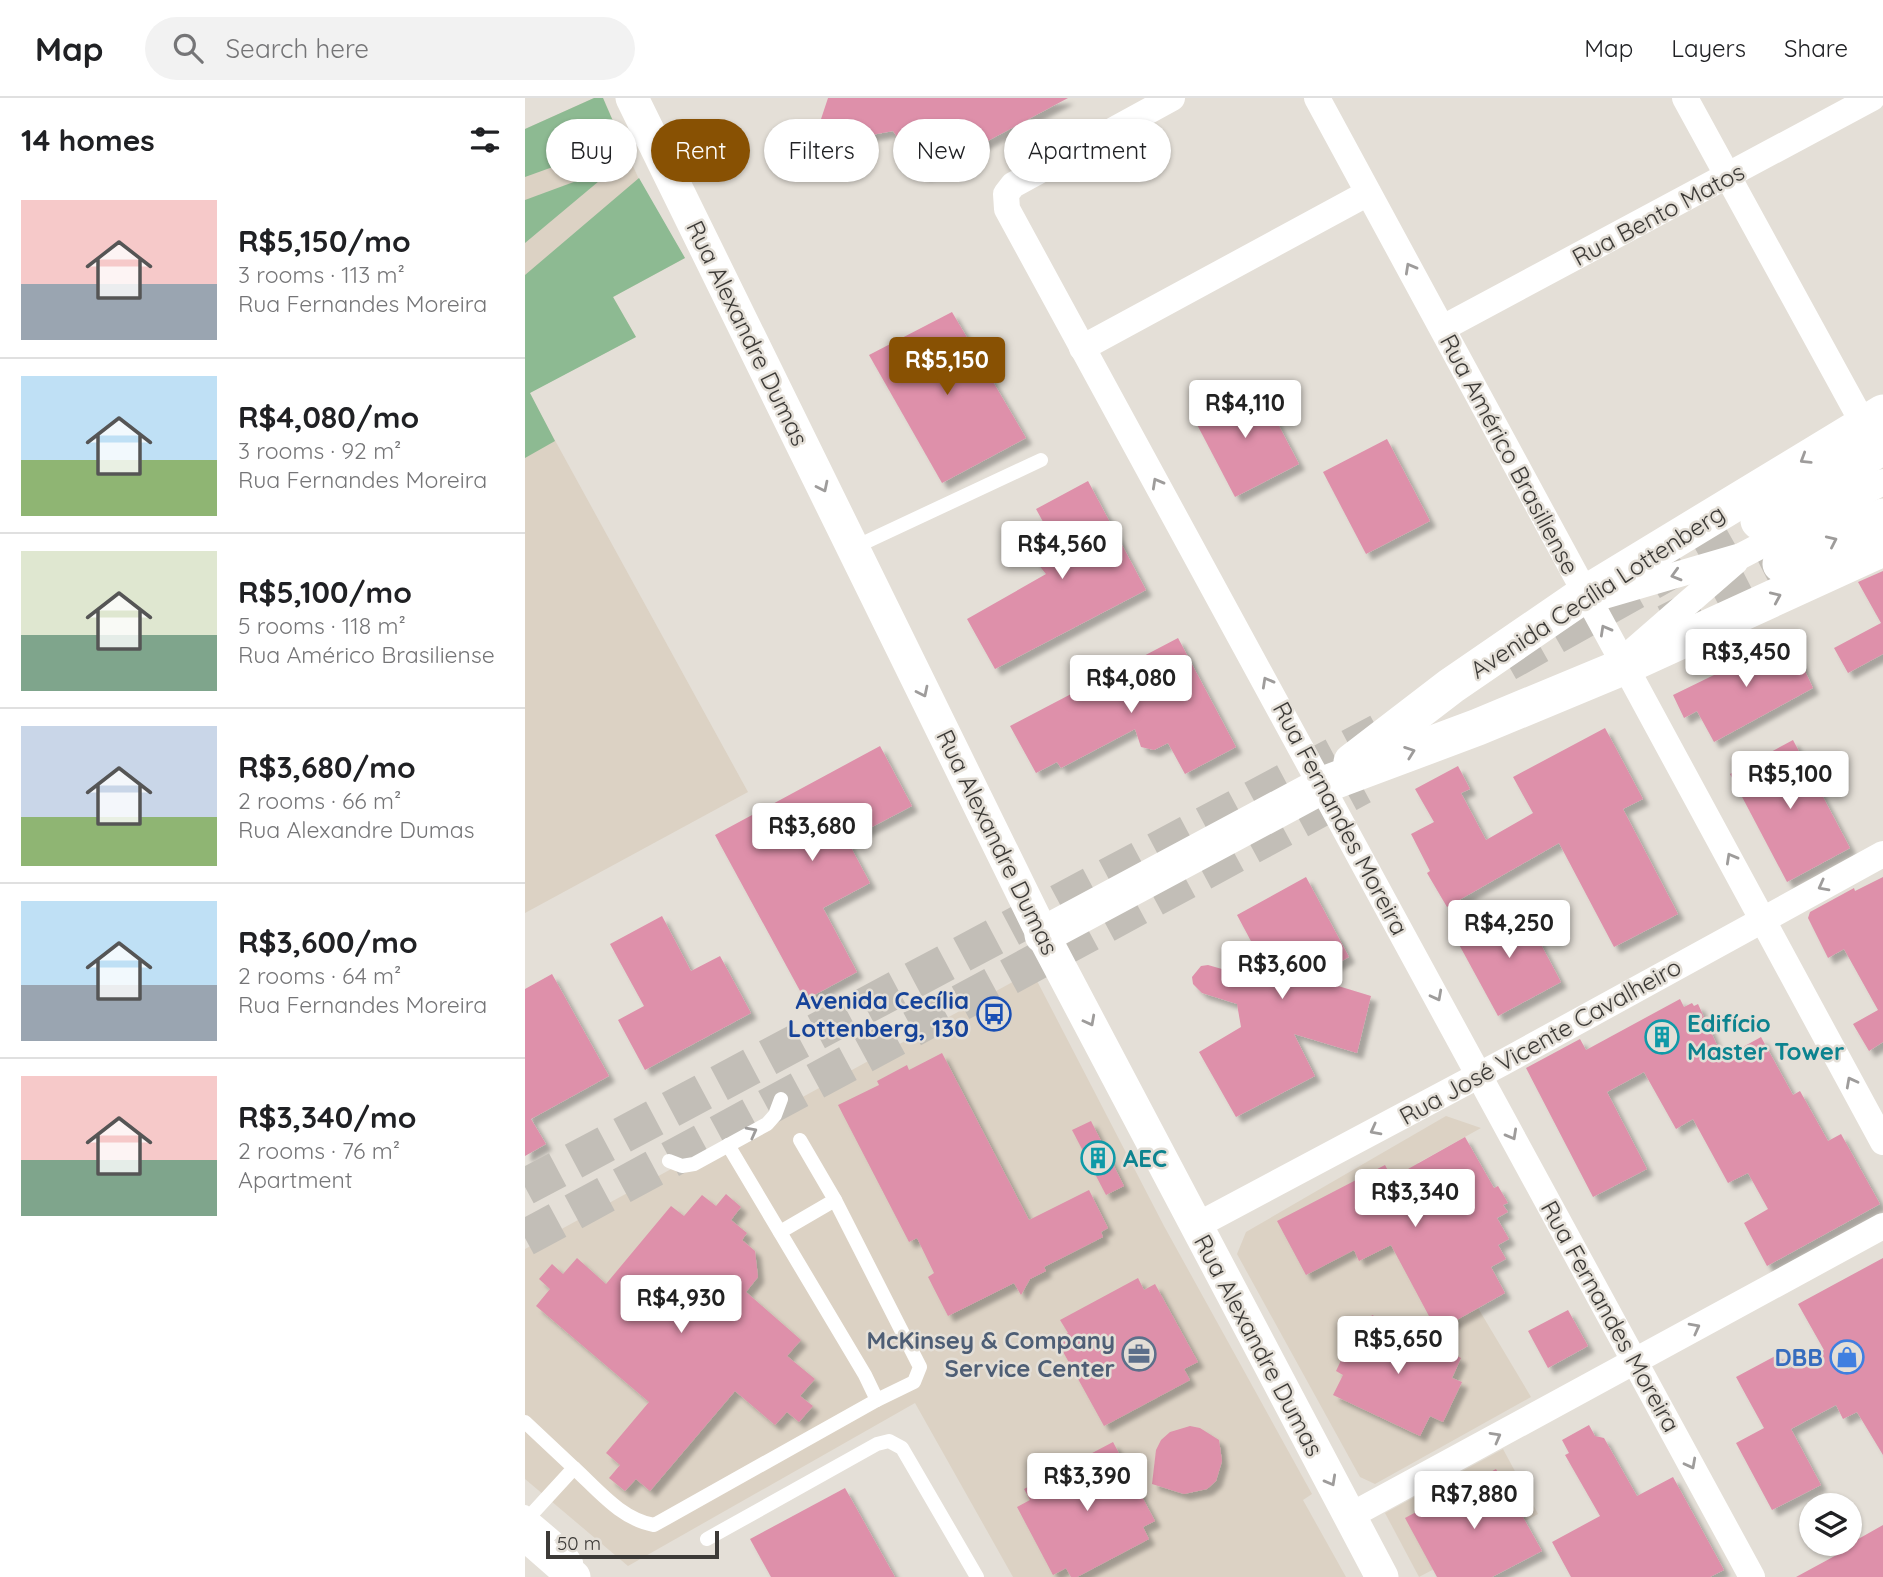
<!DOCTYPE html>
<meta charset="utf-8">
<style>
:root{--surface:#fff;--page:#f2f2f2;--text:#202124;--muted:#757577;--line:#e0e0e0;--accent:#885103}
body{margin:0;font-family:Quicksand,sans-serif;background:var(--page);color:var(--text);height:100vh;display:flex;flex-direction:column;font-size:26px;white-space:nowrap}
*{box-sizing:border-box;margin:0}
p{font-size:23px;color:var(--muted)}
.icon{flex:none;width:38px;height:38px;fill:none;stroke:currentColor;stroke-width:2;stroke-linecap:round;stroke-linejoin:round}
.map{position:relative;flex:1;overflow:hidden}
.details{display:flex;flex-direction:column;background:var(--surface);width:525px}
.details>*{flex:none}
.banner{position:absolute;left:21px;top:21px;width:665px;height:63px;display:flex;gap:14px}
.buttons{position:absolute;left:1274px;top:1395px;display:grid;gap:14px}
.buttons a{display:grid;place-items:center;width:63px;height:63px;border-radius:50%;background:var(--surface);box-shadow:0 2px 5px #0004;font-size:35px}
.scale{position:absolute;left:21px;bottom:18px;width:173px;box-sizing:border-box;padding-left:7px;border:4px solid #3c3a37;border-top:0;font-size:19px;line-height:24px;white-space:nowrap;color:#3c3a37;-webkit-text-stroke:5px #e4dfd7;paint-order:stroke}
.price{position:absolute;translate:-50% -60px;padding:0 16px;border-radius:7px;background:#fff;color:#222;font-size:23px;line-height:46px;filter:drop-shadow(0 2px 4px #0008)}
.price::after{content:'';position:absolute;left:50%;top:42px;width:21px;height:16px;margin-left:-10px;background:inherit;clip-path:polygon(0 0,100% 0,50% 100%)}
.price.on{background:var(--accent);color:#fff}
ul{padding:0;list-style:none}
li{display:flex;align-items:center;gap:21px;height:175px;padding:0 21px}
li+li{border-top:2px solid var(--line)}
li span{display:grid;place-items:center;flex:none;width:196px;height:140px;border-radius:0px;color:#555}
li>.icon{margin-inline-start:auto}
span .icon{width:84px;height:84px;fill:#fffc;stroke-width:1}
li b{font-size:30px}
h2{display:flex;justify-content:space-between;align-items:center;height:84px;padding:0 21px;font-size:30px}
.pill{padding:0 24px;border-radius:32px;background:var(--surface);box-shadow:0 2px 5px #0004;font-size:24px;line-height:63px}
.pill.on{background:var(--accent);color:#fff}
header{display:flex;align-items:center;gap:42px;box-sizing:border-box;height:98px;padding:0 35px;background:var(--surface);border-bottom:2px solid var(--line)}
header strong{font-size:33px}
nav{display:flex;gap:38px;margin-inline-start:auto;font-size:24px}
.search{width:490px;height:63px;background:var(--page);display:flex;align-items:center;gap:18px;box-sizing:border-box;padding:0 24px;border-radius:38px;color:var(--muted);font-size:26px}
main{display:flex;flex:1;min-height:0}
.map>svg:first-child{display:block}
.built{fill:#dcd2c4}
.green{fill:#8dba92}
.building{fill:#de90aa;filter:url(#shadow)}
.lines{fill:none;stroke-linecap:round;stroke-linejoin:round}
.secondary-tunnel{stroke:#c2beb7;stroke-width:37;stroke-dasharray:37 18;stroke-linecap:butt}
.service{stroke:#fff;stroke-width:14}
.minor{stroke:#fff;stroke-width:26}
.tertiary{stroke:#fff;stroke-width:33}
.secondary{stroke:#fff;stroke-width:37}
.oneway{stroke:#9e9c9b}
.labels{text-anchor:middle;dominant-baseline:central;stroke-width:5;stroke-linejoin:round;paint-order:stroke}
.street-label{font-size:24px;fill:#3c3a37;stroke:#e4dfd7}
.transit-label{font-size:24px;font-weight:bold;fill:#164399;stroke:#e4dfd7;text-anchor:end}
.culture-label{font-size:24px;font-weight:bold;fill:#0d838f;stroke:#e4dfd7;text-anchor:start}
.service-label{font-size:24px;font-weight:bold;fill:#4e5e75;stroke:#e4dfd7;text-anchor:end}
.shop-label{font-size:24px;font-weight:bold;fill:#366cbe;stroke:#e4dfd7;text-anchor:end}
</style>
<header>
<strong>Map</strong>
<div class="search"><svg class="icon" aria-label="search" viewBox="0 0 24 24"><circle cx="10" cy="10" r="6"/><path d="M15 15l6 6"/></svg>Search here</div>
<nav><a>Map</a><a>Layers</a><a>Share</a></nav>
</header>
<main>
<section class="details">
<h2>14 homes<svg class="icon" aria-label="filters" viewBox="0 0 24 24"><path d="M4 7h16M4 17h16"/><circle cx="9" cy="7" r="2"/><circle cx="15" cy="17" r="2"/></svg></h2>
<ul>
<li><span style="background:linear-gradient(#f6c9c9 60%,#9aa5b1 0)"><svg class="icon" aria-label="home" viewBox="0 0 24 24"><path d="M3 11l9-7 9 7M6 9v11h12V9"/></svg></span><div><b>R$5,150/mo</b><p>3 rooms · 113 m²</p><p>Rua Fernandes Moreira</p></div></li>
<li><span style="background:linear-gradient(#bfe0f5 60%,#8fb573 0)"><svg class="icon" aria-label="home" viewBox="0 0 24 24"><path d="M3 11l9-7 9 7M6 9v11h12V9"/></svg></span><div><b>R$4,080/mo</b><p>3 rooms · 92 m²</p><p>Rua Fernandes Moreira</p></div></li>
<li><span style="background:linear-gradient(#dfe7d0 60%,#7fa58c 0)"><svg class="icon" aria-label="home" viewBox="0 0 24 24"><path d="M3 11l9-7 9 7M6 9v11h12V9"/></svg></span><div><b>R$5,100/mo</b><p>5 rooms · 118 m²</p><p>Rua Américo Brasiliense</p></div></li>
<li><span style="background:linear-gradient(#c9d6e8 65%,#8fb573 0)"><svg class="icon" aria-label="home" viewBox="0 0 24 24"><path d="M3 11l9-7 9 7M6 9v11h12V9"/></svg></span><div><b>R$3,680/mo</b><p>2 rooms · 66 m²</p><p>Rua Alexandre Dumas</p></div></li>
<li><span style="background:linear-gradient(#bfe0f5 60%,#9aa5b1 0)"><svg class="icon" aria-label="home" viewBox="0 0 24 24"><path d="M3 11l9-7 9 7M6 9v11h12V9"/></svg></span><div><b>R$3,600/mo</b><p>2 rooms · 64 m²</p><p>Rua Fernandes Moreira</p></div></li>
<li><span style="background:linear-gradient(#f6c9c9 60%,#7fa58c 0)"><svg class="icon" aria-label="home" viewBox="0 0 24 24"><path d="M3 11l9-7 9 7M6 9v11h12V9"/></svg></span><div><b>R$3,340/mo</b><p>2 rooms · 76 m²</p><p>Apartment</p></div></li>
</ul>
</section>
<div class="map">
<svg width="1358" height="1479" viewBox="0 0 1358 1479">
<defs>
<filter id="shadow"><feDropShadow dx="6" dy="6" stdDeviation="2" flood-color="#0004"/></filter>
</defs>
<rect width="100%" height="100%" fill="#e4dfd7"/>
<g class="built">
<path d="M69,0H78L116,86L160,160L88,199L111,239L4,295L223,694L0,815V31Z"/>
<path d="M510,879L639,1128L787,1396L778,1402L821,1479H488L390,1305L103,1468L0,1381V1151L495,880Z"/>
<path d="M921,1018L956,1030L893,1065L923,1120L912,1233L953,1210L1006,1299L850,1386L835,1379L712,1156L721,1134Z"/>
<path d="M978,1351L1013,1416L894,1479L860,1415Z"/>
</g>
<g class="green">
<path d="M69,0H78L97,44L0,79V31Z"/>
<path d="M92,68L0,145V102Z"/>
<path d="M114,80L160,160L88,199L111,239L5,295L30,343L0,360V177Z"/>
</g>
<g class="building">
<path d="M303,0H543L399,77L368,33L287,48Z"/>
<path d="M427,214L501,340L417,385L344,257Z"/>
<path d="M731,284L774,366L710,399L667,317Z"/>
<path d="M862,341L905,423L841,456L798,374Z"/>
<path d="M563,383L621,492L470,571L442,521L521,476L509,461L514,449L528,442L511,411Z"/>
<path d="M1358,473V556L1323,575L1309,550L1356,525L1333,484Z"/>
<path d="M1263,537L1288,590L1189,644L1172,613L1159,620L1148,597L1189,577L1186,572L1230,551L1232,554Z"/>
<path d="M653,540L711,649L660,676L643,645L629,652L616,649L610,631L536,670L532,664L511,675L485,628Z"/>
<path d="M1080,630L1118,701L1098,711L1153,816L1089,849L1034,745L922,809L902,775L905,773L886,736L909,724L890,691L933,668L945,691L936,695L961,742L1008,715L988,679Z"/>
<path d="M1268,642L1325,750L1262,784L1205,676Z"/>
<path d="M355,648L387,708L322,742L345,785L298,810L332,874L280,902L190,737Z"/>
<path d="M781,779L824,859L787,880L846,898L832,955L769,936L790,978L711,1019L674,954L716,929L712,906L677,895L668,886L667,879L676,868L683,867L749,886L712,817Z"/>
<path d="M1358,779V944L1344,953L1328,926L1353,912L1319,851L1303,860L1283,820L1285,814L1329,790L1330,793Z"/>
<path d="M995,807L1036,884L973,918L931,841Z"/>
<path d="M137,818L166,873L195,858L226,915L120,972L93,922L119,908L85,846Z"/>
<path d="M27,876L84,978L6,1021L21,1046L0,1058V891Z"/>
<path d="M1155,901L1159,909L1167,905L1169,908L1173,906L1198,960L1236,939L1268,997L1275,993L1303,1043L1316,1036L1355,1106L1242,1168L1219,1125L1243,1111L1223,1075L1203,1085L1168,1021L1151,1031L1119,974L1082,994L1122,1071L1068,1099L1001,970L1055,941L1061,952Z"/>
<path d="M417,955L504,1122L564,1092L583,1130L576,1134L578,1139L519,1169L521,1173L505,1181L496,1197L489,1185L423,1218L403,1179L409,1175L392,1140L384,1144L313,1007L354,987L352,983L382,967L384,972Z"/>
<path d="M566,1023L599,1088L581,1097L547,1032Z"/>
<path d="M940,1039L969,1090L973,1088L983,1105L978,1107L983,1114L972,1120L984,1141L973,1147L981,1161L966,1169L980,1195L912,1233L866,1147L834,1163L829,1152L781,1177L752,1123L860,1067L867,1080Z"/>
<path d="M201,1096L216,1109L206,1122L222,1135L217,1142L230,1153L233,1179L221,1194L276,1242L262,1258L290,1281L275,1298L288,1308L274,1324L262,1314L250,1327L210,1293L125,1393L111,1381L100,1393L84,1380L95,1367L81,1355L124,1304L11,1208L25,1191L14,1181L27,1166L38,1176L52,1160L81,1186L146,1108L159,1118L177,1097L191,1108Z"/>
<path d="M1358,1160V1357L1332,1314L1318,1321L1311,1307L1266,1331L1296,1387L1247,1412L1211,1345L1239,1330L1211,1279L1254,1256L1263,1271L1299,1252L1273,1206Z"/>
<path d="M613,1180L619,1192L630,1186L673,1264L659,1271L665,1282L579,1328L531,1241L543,1235L535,1222Z"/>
<path d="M1043,1212L1063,1248L1023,1270L1003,1233Z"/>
<path d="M847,1217L936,1260L927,1280L937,1284L918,1324L905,1318L895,1338L808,1297L818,1277L811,1273L830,1233L837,1237Z"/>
<path d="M1064,1327L1070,1338L1079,1340L1112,1398L1148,1379L1199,1472L1185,1479H1046L1027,1444L1075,1418L1040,1357L1044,1355L1037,1342Z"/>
<path d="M665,1328L675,1330L694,1342L697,1363L691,1383L682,1391L659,1396L627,1386L631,1352L636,1342L645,1334Z"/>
<path d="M588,1344L630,1423L618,1429L624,1441L552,1479H546L541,1470L528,1477L492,1409L505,1402L499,1391Z"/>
<path d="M971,1371L1017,1453L967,1479H912L880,1420Z"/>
<path d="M320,1390L370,1479H246L225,1441Z"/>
<path d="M1358,1427V1479H1271L1330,1447L1328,1444Z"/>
</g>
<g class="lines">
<g class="secondary-tunnel">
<path d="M1141,525L1256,466"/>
<path d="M982,565L1234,423"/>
<path d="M0,1089L854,634"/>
<path d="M0,1140L837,688"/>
</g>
<g class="service">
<path d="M328,450L516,362"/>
<path d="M144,1063L157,1068L169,1066L242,1026L250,1017L256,1001"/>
<path d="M310,1102L395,1269L389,1284L352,1302"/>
<path d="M255,1134L310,1102L275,1042"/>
<path d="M0,1324L49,1370L5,1418"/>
<path d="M49,1370C74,1393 96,1421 129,1427L352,1302L340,1277L203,1047"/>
<path d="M0,1414L40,1448L51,1464"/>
<path d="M182,1441L352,1346L364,1343L377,1350L452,1479"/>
</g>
<g class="minor">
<path d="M647,0L488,87L481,96L482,111L1227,1479"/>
<path d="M792,0L1358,1044"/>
<path d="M1160,0L1338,325"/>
<path d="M918,230L1347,0"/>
<path d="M557,250L843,95"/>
<path d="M1072,500L1216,458L1358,384"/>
<path d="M1102,558L1210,464"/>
<path d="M671,1128L977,965L1358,756"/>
<path d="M825,1418L1358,1128"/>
</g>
<g class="tertiary">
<path d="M107,0L518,837L857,1479"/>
<path d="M0,1436L49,1479"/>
</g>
<g class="secondary">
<path d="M1234,423L1358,348"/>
<path d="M1256,466L1358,419"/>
<path d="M827,664L926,588L1060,496L1358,315"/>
<path d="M518,837L798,687L953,629L1100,568L1358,450"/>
</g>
</g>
<defs><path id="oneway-chevron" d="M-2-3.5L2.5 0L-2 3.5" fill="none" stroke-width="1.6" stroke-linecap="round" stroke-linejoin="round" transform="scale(1.75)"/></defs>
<g class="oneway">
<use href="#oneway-chevron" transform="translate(885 170) rotate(-119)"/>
<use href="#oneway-chevron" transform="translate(1280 361) rotate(148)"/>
<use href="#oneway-chevron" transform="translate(632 385) rotate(-119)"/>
<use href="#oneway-chevron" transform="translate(298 389) rotate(64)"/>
<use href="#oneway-chevron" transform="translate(1307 443) rotate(-25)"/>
<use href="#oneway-chevron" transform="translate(1151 477) rotate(164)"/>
<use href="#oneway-chevron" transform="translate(1251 499) rotate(-24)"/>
<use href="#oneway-chevron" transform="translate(1080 532) rotate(-119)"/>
<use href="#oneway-chevron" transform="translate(742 584) rotate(-119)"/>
<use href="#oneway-chevron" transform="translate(398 594) rotate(64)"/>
<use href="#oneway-chevron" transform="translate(885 654) rotate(-20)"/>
<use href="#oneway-chevron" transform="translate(1206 760) rotate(-119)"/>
<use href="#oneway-chevron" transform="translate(1298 788) rotate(152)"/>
<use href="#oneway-chevron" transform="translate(912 898) rotate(62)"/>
<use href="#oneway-chevron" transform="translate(565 923) rotate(62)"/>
<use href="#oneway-chevron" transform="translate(1326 984) rotate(-118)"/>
<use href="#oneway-chevron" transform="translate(850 1032) rotate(152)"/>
<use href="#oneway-chevron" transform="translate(227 1034) rotate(-28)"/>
<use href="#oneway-chevron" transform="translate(987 1037) rotate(61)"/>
<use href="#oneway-chevron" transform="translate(1170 1230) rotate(-28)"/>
<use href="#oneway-chevron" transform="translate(971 1339) rotate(-29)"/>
<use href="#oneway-chevron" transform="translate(1166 1366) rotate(62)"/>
<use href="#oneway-chevron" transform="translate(806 1383) rotate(61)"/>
</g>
<defs>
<symbol id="bus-ring" viewBox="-11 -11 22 22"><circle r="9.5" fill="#e4dfd7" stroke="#1a4fb4" stroke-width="1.5"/><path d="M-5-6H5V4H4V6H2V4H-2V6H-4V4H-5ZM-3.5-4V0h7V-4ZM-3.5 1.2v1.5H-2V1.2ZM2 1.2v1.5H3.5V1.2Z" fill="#1a4fb4"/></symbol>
<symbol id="building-ring" viewBox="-11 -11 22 22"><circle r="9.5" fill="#e4dfd7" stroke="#0f9aa8" stroke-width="1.5"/><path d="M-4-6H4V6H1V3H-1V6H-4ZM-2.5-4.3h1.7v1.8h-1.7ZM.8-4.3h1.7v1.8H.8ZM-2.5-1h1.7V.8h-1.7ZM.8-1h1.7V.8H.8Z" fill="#0f9aa8"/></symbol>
<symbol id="office-ring" viewBox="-11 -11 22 22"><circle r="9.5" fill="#e4dfd7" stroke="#5c6f8a" stroke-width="1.5"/><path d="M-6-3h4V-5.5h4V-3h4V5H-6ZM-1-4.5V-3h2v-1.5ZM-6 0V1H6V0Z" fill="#5c6f8a"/></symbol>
<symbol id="shop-ring" viewBox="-11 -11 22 22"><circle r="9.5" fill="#e4dfd7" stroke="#3f7fe0" stroke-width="1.5"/><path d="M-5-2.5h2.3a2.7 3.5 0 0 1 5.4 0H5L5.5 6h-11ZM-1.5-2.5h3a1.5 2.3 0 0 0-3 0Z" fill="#3f7fe0"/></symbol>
</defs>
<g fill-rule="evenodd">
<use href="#bus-ring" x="450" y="897" width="38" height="38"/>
<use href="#building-ring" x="1118" y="920" width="38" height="38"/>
<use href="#building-ring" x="554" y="1041" width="38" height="38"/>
<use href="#office-ring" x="595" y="1237" width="38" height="38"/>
<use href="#shop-ring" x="1303" y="1240" width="38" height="38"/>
</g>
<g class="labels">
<g class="street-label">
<text transform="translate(1133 116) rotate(-28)">Rua Bento Matos</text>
<text transform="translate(223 235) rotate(64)">Rua Alexandre Dumas</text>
<text transform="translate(985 356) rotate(62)">Rua Américo Brasiliense</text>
<text transform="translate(1072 493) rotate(-33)">Avenida Cecília Lottenberg</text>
<text transform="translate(816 720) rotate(62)">Rua Fernandes Moreira</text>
<text transform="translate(473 744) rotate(64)">Rua Alexandre Dumas</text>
<text transform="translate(1015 943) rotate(-29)">Rua José Vicente Cavalheiro</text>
<text transform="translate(1086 1218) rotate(61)">Rua Fernandes Moreira</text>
<text transform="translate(734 1247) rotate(62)">Rua Alexandre Dumas</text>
</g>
<g class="transit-label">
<text x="444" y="902">Avenida Cecília<tspan x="444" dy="28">Lottenberg, 130</tspan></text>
</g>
<g class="culture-label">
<text x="1162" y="925">Edifício<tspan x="1162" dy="28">Master Tower</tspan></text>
<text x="598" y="1060">AEC</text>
</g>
<g class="service-label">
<text x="590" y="1242">McKinsey &amp; Company<tspan x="590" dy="28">Service Center</tspan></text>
</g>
<g class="shop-label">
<text x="1298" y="1259">DBB</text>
</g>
</g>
</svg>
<div class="buttons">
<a><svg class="icon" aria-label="layers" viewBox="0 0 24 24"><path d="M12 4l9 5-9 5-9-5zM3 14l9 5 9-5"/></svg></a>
</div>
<div class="scale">50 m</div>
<b class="price on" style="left:422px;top:299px">R$5,150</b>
<b class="price" style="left:720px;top:342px">R$4,110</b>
<b class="price" style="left:537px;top:483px">R$4,560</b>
<b class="price" style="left:1221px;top:591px">R$3,450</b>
<b class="price" style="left:606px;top:617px">R$4,080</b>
<b class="price" style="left:1265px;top:713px">R$5,100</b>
<b class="price" style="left:287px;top:765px">R$3,680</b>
<b class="price" style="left:984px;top:862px">R$4,250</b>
<b class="price" style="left:757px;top:903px">R$3,600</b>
<b class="price" style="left:890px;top:1131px">R$3,340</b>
<b class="price" style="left:156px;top:1237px">R$4,930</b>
<b class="price" style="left:873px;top:1278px">R$5,650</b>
<b class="price" style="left:562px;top:1415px">R$3,390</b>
<b class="price" style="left:949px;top:1433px">R$7,880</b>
<div class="banner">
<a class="pill">Buy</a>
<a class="pill on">Rent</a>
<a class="pill">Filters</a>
<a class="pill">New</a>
<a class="pill">Apartment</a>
</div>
</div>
</main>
